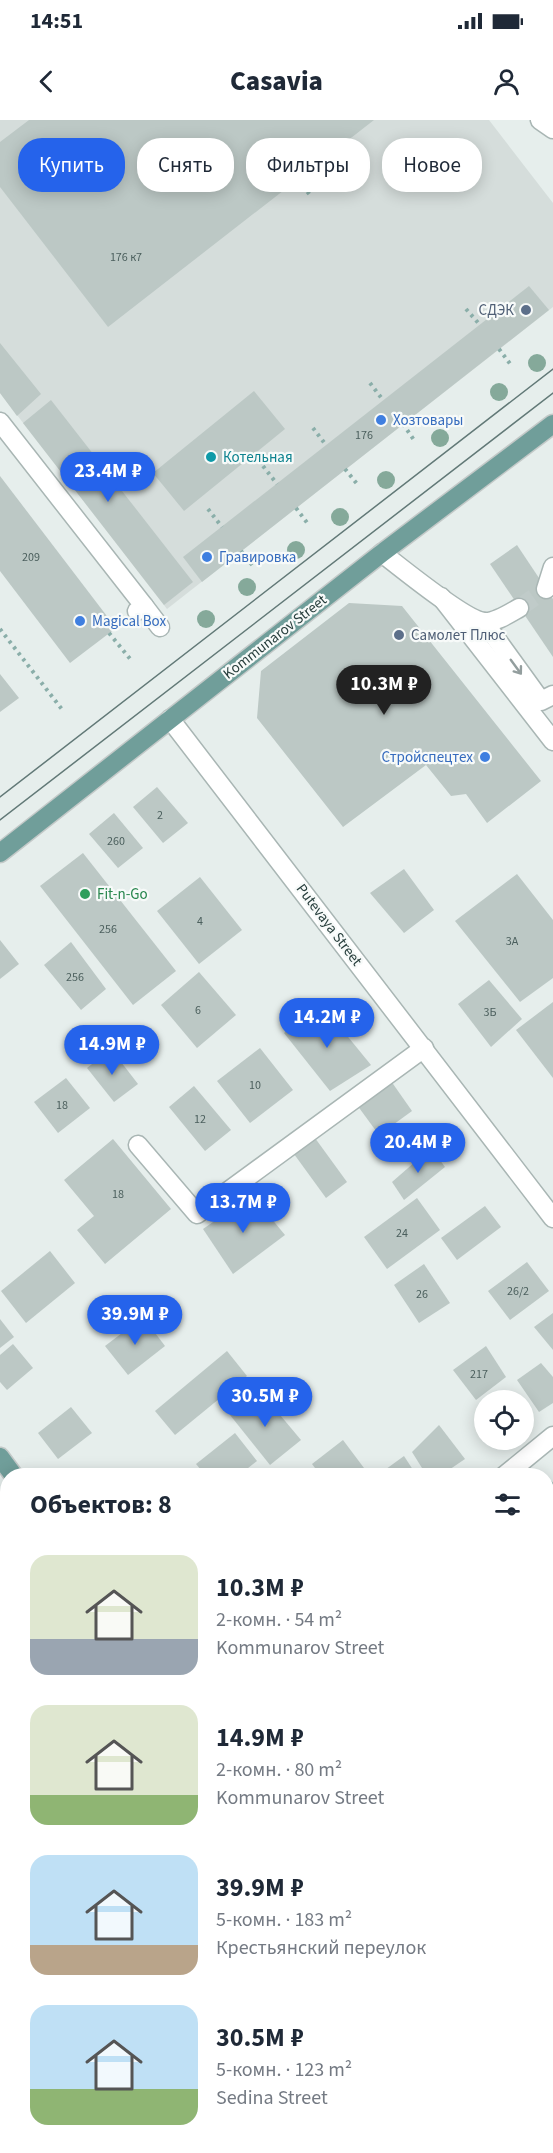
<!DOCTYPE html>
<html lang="ru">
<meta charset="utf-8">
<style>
:root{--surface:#fff;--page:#f2f2f3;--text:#1f2937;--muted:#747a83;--accent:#2563eb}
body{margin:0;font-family:"Source Sans 3",sans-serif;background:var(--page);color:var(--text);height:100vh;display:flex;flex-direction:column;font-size:22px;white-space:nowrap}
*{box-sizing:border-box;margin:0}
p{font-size:20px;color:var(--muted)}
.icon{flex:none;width:33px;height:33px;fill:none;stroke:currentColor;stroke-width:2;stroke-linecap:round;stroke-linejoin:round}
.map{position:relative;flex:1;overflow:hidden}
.panel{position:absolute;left:0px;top:1348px;width:554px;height:686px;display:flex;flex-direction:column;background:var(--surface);border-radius:24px 24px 0 0;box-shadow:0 3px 15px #0003}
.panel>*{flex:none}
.top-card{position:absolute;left:18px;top:18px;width:518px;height:54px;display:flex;gap:12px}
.fabs{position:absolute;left:474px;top:1270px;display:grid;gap:12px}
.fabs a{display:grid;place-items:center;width:60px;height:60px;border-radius:50%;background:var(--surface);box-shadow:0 3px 15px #0003;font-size:30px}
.price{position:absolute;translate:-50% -51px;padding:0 14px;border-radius:21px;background:var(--accent);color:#fff;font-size:20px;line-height:39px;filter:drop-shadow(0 2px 3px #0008)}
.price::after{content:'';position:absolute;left:50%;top:36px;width:18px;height:14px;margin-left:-9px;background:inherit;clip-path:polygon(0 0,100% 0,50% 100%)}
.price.active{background:#222;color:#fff}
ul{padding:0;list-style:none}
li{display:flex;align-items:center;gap:18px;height:150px;padding:0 30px}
li span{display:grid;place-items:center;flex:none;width:168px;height:120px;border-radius:18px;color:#555}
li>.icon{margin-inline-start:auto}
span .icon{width:72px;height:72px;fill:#fffc;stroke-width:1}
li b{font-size:26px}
h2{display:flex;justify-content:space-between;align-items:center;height:72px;padding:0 30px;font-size:26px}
.pill{padding:0 21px;border-radius:24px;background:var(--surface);box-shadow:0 3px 15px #0003;font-size:21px;line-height:54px}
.pill.active{background:var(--accent);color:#fff}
.status{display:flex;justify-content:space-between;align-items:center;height:42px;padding:0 30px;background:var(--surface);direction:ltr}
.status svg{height:16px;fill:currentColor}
header{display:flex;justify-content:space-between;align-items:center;height:78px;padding:0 30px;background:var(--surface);font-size:27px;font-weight:800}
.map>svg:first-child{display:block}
.built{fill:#d5dddb}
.building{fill:#bcc8c5}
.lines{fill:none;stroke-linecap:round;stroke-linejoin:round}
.minor-tunnel{stroke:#c0cbc9;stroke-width:18;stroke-dasharray:18 9;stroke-linecap:butt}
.minor-casing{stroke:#a9b6b4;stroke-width:21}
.major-casing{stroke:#c3c9c8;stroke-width:21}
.path{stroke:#8aaea9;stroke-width:4;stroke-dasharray:3 4.5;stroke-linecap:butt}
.minor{stroke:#fff;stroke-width:18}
.major{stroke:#709e9a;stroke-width:18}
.tram{stroke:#627977;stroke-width:1.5}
.tree{fill:#85a99a}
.oneway{stroke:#939e9e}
.service-dot{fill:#5c6f8a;stroke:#f7faf9;stroke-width:2}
.shop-dot{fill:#3f7fe0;stroke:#f7faf9;stroke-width:2}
.culture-dot{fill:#0f9aa8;stroke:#f7faf9;stroke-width:2}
.leisure-dot{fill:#2e9e5b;stroke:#f7faf9;stroke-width:2}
.labels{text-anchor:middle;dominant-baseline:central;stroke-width:4.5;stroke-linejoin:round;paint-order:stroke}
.number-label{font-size:12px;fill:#4c605e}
.service-label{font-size:15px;fill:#4e5e75;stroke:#f7faf9;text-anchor:end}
.shop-label{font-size:15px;fill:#366cbe;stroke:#f7faf9;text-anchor:start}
.culture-label{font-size:15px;fill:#0d838f;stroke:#f7faf9;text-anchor:start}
.street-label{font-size:15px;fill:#273e3c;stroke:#f7faf9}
.leisure-label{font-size:15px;fill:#27864d;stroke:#f7faf9;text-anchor:start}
</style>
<div class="status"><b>14:51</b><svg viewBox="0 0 49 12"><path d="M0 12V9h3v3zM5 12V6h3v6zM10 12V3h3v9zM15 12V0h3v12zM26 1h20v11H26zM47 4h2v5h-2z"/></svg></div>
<header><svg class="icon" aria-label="back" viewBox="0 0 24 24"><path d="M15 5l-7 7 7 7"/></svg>Casavia<svg class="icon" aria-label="person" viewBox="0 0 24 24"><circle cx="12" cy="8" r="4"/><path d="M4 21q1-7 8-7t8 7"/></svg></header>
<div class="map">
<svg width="553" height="2033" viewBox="0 0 553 2033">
<rect width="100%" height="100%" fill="#e6eeec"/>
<g class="built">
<path d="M0,0H489L553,83V187L167,489L0,273Z"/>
<path d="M546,1720L553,1728V2033H88L83,2027L546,2026Z"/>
<path d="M7,1792V1933L0,1924V1798Z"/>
</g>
<g class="building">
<path d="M29,0H374L108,207L0,67V22Z"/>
<path d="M529,166L549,190L202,462L183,437Z"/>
<path d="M0,223L41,274L17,296L0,273Z"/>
<path d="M254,271L285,309L184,391L153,353Z"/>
<path d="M51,280L193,462L164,485L23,303Z"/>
<path d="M0,356L116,508L70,543L0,451Z"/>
<path d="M517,425L553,479V537L490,444Z"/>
<path d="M349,483L402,486L541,661L487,703L466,674L451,676L426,645L343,707L257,598L261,551Z"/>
<path d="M0,554L19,578L0,592Z"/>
<path d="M157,667L188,703L163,723L133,687Z"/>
<path d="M114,693L143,728L118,748L89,714Z"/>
<path d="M83,733L176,851L133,885L40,766Z"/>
<path d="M404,749L434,790L404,813L370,773Z"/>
<path d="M517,754L553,800V858L520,882L455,801Z"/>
<path d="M200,757L242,810L199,844L157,791Z"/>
<path d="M0,820L19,844L0,859Z"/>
<path d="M71,822L106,869L81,890L44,845Z"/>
<path d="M199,852L236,895L197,928L161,885Z"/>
<path d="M489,860L522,899L491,927L458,884Z"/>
<path d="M553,882V958L516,910Z"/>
<path d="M322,885L371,945L330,971L284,913Z"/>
<path d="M260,928L293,970L250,1003L217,961Z"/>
<path d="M111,929L138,964L114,982L87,948Z"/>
<path d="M66,958L90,988L58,1013L34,982Z"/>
<path d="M391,961L412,991L379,1015L357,985Z"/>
<path d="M194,966L231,1010L205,1031L169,987Z"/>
<path d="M315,1018L347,1062L326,1078L294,1034Z"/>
<path d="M113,1019L171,1089L105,1144L77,1110L94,1096L64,1060Z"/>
<path d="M431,1028L445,1047L404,1080L392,1062Z"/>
<path d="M252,1075L285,1115L233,1154L203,1109Z"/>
<path d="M417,1078L440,1110L387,1149L364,1117Z"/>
<path d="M485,1086L501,1107L457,1140L441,1118Z"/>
<path d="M50,1131L75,1163L26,1203L1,1171Z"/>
<path d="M527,1142L549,1171L510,1200L488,1171Z"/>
<path d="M424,1144L450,1183L419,1203L394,1165Z"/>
<path d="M553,1193V1230L534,1207Z"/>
<path d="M143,1197L165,1226L128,1255L105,1226Z"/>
<path d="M0,1199L14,1217L0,1228Z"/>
<path d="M13,1224L33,1248L7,1270L0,1262V1235Z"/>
<path d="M486,1226L506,1257L476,1280L453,1250Z"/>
<path d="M227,1231L247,1256L175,1315L155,1291Z"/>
<path d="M541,1243L553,1257V1283L539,1292L517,1260Z"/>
<path d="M260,1271L301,1320L270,1345L230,1295Z"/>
<path d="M71,1287L92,1313L58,1339L38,1313Z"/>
<path d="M439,1305L465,1339L440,1356H427L412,1332Z"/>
<path d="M235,1313L257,1341L238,1356H206L196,1344Z"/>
<path d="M343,1320L370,1356H321L312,1344Z"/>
<path d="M404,1336L417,1356H385L382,1352Z"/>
<path d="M553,1380V1472L546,1478V1385Z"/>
<path d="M8,1470V1521L0,1511V1475Z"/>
<path d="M0,1562L8,1573V1611L0,1601Z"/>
<path d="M8,1832V1871L0,1862V1838Z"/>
<path d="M553,1878V1972L546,1978V1884Z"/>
<path d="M234,2026H328L331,2031L329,2033H226Z"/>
<path d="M442,2026H469L462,2033H447Z"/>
</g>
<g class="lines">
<path class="minor-tunnel" d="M519,488L546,469"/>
<defs>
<g id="minor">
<path d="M540,0L553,9"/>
<path d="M0,302L144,486L137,491"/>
<path d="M382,433C400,447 465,500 484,502C495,503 510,493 519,488"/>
<path d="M546,469L553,447"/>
<path d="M441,477L553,621"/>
<path d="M144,486L160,507"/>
<path d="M484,502L541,581L553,575"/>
<path d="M170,599L553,1098"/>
<path d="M138,1025L197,1094L424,928"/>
<path d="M504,1356L553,1316"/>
<path d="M546,1677L553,1686"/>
<path d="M360,2026L364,2033"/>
</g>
<g id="major">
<path d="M0,733L382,433L553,304"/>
<path d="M0,1337L14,1356"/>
<path d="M0,1752L8,1746"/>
<path d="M0,2013L8,2022"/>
</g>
</defs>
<use href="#minor" class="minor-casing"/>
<use href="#major" class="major-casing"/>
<g class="path">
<path d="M298,60L310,75"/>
<path d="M466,189L480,205"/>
<path d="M499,229L511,245"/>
<path d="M370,263L383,280"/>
<path d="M403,304L414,320"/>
<path d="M313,308L326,325"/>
<path d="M263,346L277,364"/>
<path d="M345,349L358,365"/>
<path d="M296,388L308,404"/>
<path d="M208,389L222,407"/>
<path d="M241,431L253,446"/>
<path d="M0,509L64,592"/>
<path d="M109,513L131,540"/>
<path d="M546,1368L553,1363"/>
</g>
<use href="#minor" class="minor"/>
<use href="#major" class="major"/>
<g class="tram">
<path d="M0,677L553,249"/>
<path d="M0,700L553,273"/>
</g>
</g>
<g class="tree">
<circle cx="537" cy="243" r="9"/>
<circle cx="499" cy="272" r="9"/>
<circle cx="440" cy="318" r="9"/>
<circle cx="386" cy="360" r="9"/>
<circle cx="340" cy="397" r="9"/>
<circle cx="296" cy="430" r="9"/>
<circle cx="247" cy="467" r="9"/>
<circle cx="206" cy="499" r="9"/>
</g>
<defs><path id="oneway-shaft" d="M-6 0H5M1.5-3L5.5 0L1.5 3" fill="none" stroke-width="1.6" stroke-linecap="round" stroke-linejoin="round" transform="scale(1.5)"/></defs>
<use class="oneway" href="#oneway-shaft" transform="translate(516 547) rotate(54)"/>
<g class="service-dot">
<circle cx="526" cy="190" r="6"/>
<circle cx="399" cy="515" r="6"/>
</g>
<g class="shop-dot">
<circle cx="381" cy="300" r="6"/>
<circle cx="207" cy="437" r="6"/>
<circle cx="80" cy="501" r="6"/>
<circle cx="485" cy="637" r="6"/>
</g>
<circle class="culture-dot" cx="211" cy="337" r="6"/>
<circle class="leisure-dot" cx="85" cy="774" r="6"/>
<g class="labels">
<g class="number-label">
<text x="126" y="137">176 к7</text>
<text x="364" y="315">176</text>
<text x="31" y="437">209</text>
<text x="160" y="695">2</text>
<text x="116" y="721">260</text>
<text x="200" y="801">4</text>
<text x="108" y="809">256</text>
<text x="512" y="821">3А</text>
<text x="75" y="857">256</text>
<text x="198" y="890">6</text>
<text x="490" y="892">3Б</text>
<text x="255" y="965">10</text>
<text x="62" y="985">18</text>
<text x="200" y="999">12</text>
<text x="118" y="1074">18</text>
<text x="402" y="1113">24</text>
<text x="518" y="1171">26/2</text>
<text x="422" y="1174">26</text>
<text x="479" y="1254">217</text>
</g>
<g class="service-label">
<text x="514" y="190">СДЭК</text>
<text x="411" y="515" text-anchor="start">Самолет Плюс</text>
</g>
<g class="shop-label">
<text x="393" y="300">Хозтовары</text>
<text x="219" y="437">Гравировка</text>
<text x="92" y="501">Magical Box</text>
<text x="473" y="637" text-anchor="end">Стройспецтех</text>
</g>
<g class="culture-label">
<text x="223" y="337">Котельная</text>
</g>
<g class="street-label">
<text transform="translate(275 517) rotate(-38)">Kommunarov Street</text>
<text transform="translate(329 805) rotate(53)">Putevaya Street</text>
</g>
<g class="leisure-label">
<text x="97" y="774">Fit-n-Go</text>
</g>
</g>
</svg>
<div class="fabs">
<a><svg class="icon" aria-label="locate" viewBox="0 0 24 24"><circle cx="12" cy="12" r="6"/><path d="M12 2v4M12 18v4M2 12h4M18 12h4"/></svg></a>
</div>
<b class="price" style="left:108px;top:383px">23.4M ₽</b>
<b class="price active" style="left:384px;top:596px">10.3M ₽</b>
<b class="price" style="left:327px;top:929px">14.2M ₽</b>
<b class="price" style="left:112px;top:956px">14.9M ₽</b>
<b class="price" style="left:418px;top:1054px">20.4M ₽</b>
<b class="price" style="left:243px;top:1114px">13.7M ₽</b>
<b class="price" style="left:135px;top:1226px">39.9M ₽</b>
<b class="price" style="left:265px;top:1308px">30.5M ₽</b>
<div class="top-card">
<a class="pill active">Купить</a>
<a class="pill">Снять</a>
<a class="pill">Фильтры</a>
<a class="pill">Новое</a>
</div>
<section class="panel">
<h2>Объектов: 8<svg class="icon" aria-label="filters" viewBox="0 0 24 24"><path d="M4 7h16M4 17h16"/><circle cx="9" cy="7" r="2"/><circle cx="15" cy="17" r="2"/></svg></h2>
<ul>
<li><span style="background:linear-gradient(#dfe7d0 70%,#9aa5b1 0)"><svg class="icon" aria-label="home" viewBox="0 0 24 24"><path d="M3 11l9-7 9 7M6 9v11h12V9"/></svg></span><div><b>10.3M ₽</b><p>2-комн. · 54 m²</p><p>Kommunarov Street</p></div></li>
<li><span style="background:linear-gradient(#dfe7d0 75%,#8fb573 0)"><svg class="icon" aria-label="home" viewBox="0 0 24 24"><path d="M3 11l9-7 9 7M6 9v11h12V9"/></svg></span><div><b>14.9M ₽</b><p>2-комн. · 80 m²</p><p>Kommunarov Street</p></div></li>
<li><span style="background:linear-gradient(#bfe0f5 75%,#b9a48a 0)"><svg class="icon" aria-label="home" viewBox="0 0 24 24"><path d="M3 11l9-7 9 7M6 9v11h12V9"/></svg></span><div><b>39.9M ₽</b><p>5-комн. · 183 m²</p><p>Крестьянский переулок</p></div></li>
<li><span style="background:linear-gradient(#bfe0f5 70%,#8fb573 0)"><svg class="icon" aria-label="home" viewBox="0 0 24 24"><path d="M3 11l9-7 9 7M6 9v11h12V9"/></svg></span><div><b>30.5M ₽</b><p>5-комн. · 123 m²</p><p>Sedina Street</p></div></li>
</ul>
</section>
</div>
